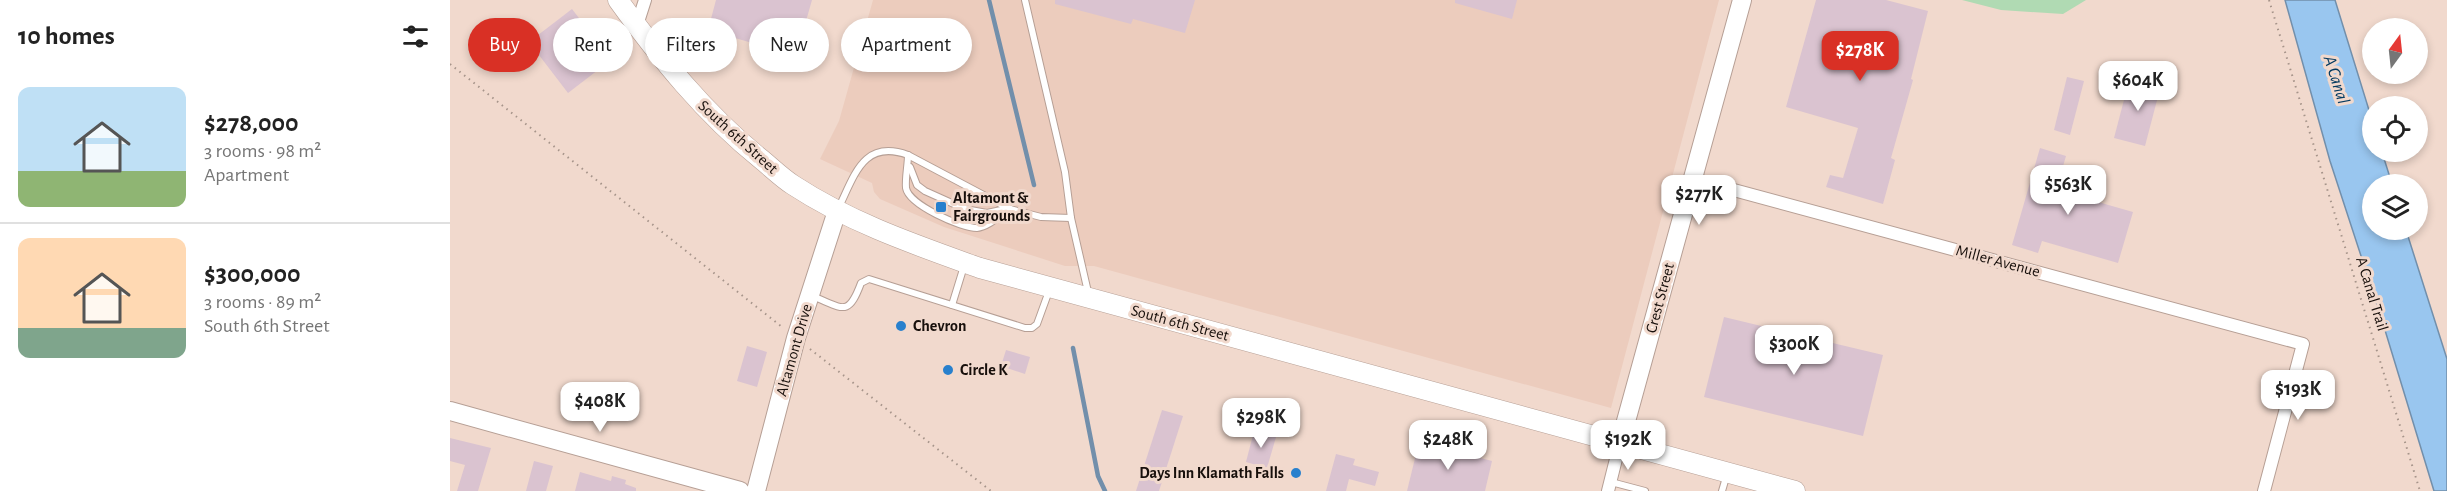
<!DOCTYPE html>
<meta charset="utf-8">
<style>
:root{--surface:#fff;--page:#f2f2f2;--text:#222;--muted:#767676;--line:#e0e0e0;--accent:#d93025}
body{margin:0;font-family:"Alegreya Sans",sans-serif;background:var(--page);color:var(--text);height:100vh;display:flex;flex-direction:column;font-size:22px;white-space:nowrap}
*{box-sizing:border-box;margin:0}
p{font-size:20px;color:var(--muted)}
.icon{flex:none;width:33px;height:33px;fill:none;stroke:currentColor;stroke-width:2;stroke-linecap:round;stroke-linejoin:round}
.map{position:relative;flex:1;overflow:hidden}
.details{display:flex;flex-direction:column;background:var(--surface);width:450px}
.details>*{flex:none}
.hud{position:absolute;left:18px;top:18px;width:570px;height:54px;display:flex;gap:12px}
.needle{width:39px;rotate:15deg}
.controls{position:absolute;left:1912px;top:18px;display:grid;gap:12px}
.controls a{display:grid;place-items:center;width:66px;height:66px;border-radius:50%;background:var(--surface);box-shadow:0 3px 9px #0003;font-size:30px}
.price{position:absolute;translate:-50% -51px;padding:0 14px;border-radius:12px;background:#fff;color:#222;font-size:20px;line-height:39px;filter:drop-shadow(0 2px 3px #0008)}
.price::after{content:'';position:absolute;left:50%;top:36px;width:18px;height:14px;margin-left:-9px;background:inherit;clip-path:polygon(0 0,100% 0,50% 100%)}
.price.active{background:var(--accent);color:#fff}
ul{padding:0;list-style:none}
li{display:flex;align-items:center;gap:18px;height:150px;padding:0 18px}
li+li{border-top:2px solid var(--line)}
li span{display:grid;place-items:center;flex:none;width:168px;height:120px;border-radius:12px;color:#555}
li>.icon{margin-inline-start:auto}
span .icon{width:72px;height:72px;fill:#fffc;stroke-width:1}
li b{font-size:26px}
h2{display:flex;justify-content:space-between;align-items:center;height:72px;padding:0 18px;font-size:26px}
.pill{padding:0 21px;border-radius:27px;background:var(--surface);box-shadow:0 3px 9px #0003;font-size:21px;line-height:54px}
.pill.active{background:var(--accent);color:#fff}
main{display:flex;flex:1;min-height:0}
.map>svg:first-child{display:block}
.built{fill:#ecccbd}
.green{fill:#b0dab3}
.water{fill:#99c6ef;stroke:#728fab;stroke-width:1.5}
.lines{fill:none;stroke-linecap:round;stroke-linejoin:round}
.stream{stroke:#728fab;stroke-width:4.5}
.building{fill:#dac3d0}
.lane-casing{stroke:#b69f95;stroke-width:8}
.street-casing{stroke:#b69f95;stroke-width:14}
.secondary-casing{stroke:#b69f95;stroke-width:20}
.primary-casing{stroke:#b69f95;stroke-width:21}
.path{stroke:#a6948a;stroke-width:2;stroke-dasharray:1.5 4.5;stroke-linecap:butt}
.lane{stroke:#fff;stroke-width:6}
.street{stroke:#fff;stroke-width:12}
.secondary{stroke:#fff;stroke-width:18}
.primary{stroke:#fff;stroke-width:20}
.poi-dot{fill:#2880cd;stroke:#f1d9cd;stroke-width:2}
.labels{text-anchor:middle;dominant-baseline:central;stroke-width:6;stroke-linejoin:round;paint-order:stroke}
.street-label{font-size:16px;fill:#170f0b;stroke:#f1d9cd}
.poi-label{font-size:16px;font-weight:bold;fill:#170f0b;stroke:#f1d9cd;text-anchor:start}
.water-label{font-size:18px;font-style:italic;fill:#053b61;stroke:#f1d9cd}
</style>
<main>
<section class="details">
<h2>10 homes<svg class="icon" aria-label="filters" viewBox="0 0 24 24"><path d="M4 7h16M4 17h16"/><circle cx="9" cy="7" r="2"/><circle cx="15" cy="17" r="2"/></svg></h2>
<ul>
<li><span style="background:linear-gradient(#bfe0f5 70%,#8fb573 0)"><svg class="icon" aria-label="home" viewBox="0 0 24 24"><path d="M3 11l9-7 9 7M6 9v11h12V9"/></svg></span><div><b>$278,000</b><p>3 rooms · 98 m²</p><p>Apartment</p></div></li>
<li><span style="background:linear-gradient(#ffd9b3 75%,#7fa58c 0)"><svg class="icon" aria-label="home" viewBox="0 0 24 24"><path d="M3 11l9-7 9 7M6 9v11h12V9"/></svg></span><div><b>$300,000</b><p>3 rooms · 89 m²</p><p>South 6th Street</p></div></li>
</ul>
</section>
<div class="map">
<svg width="1997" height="491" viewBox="0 0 1997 491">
<rect width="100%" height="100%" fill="#f1d9cd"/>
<path class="built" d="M423,0H1269L1161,408L644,266H615L494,227L430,199L424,192L422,183L370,159L389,121Z"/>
<path class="green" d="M1512,0H1636L1613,14L1551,10Z"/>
<path class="water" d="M1835,0H1885L1923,123V152H1932L1942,184H1923V230H1956L1997,359V491H1984L1931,317L1880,161Z"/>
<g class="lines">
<g class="stream">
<path d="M539,0L584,185"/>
<path d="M623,348L648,476L655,491"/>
</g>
</g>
<g class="building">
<path d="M266,0H362L346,56L258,30Z"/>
<path d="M605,0H745L735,33L683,19L681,24L605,4Z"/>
<path d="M1005,0H1067L1062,19L1005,3Z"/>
<path d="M1366,0H1436L1478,11L1461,79L1463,80L1441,158L1445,160L1433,204L1376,187L1380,175L1393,178L1408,128L1336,107Z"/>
<path d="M122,9L161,60L118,93L79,42Z"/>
<path d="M1617,77L1634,81L1620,135L1604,130Z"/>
<path d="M1680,77L1711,85L1695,146L1664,138Z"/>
<path d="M1590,148L1616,156L1606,190L1683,212L1668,263L1592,241L1588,253L1562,245Z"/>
<path d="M1274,317L1433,355L1413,436L1254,397Z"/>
<path d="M297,346L317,352L307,387L287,381Z"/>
<path d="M556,350L580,357L575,374L551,366Z"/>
<path d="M712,410L733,416L709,491H686Z"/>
<path d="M804,431L826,437L817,468L796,462Z"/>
<path d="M0,438L41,448L28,491H7L15,465L0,461Z"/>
<path d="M969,442L1042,461L1035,491H957Z"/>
<path d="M886,454L905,459L903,465L929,472L925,486L899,479L896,491H876Z"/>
<path d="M84,461L103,466L96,491H76Z"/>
<path d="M130,472L161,481L162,476L176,480L175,484L186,488V491H125Z"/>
</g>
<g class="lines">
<defs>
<g id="lane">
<path d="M575,0L615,172L621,218L638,292"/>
<path d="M458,155C458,165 455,178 456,188C459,205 511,228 527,228C538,227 551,215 560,209"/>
<path d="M460,167L467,185L475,191L515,209L537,213L556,209"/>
<path d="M389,207C405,174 414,139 458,155L560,209L591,217L621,218"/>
<path d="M362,296C393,308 398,318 411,283L419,279L575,328H582L587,324L599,291"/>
<path d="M502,305L514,266"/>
<path d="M1161,482L1195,491"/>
<path d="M1272,491L1277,474"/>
</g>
<g id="street">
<path d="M187,25L195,0"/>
<path d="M1243,179L1853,344L1814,491"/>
<path d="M1158,491L1170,443"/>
</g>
<g id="secondary">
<path d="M0,411L290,491"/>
<path d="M1170,443L1292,0"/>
<path d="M306,491L346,338L387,211"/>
</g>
<path id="primary" d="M168,0C210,58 255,114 311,159C322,168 332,178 343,185C401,223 466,245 530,268L1345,491"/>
</defs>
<use href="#lane" class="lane-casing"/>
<use href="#street" class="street-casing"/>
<use href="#secondary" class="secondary-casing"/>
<use href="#primary" class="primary-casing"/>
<g class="path">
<path d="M1819,0L1970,491"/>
<path d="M0,64L332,327"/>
<path d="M360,349L541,491"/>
</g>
<use href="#lane" class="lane"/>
<use href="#street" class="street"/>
<use href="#secondary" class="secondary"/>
<use href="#primary" class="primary"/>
</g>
<g class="poi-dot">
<rect x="485" y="201" width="12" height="12" rx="3"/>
<circle cx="451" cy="326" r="6"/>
<circle cx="498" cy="370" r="6"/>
<circle cx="846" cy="473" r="6"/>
</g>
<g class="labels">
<g class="street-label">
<text transform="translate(288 137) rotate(42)">South 6th Street</text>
<text transform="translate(1548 261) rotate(15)">Miller Avenue</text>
<text transform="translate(1922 294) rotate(73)">A Canal Trail</text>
<text transform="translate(1210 298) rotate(-75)">Crest Street</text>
<text transform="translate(730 323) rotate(15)">South 6th Street</text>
<text transform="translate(344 350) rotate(-74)">Altamont Drive</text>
</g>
<g class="poi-label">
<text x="503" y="198">Altamont &amp;<tspan x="503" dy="18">Fairgrounds</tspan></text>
<text x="463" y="326">Chevron</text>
<text x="510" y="370">Circle K</text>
<text x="834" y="473" text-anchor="end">Days Inn Klamath Falls</text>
</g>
<g class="water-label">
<text transform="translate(1886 80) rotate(72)">A Canal</text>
</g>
</g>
</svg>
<div class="controls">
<a><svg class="needle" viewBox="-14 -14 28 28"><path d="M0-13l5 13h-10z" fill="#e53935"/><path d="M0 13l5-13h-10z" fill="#767676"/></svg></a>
<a><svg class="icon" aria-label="locate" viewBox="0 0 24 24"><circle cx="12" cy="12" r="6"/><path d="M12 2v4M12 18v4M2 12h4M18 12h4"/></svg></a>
<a><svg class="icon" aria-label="layers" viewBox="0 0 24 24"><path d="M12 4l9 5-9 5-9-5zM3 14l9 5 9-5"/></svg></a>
</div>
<b class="price active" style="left:1410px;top:82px">$278K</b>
<b class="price" style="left:1688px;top:112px">$604K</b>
<b class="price" style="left:1618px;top:216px">$563K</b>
<b class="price" style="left:1249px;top:226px">$277K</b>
<b class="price" style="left:1344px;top:376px">$300K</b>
<b class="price" style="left:1848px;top:421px">$193K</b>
<b class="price" style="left:150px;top:433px">$408K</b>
<b class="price" style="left:811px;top:449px">$298K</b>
<b class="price" style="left:998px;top:471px">$248K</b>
<b class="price" style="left:1178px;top:471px">$192K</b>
<div class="hud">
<a class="pill active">Buy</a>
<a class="pill">Rent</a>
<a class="pill">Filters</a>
<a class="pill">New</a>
<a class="pill">Apartment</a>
</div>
</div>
</main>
